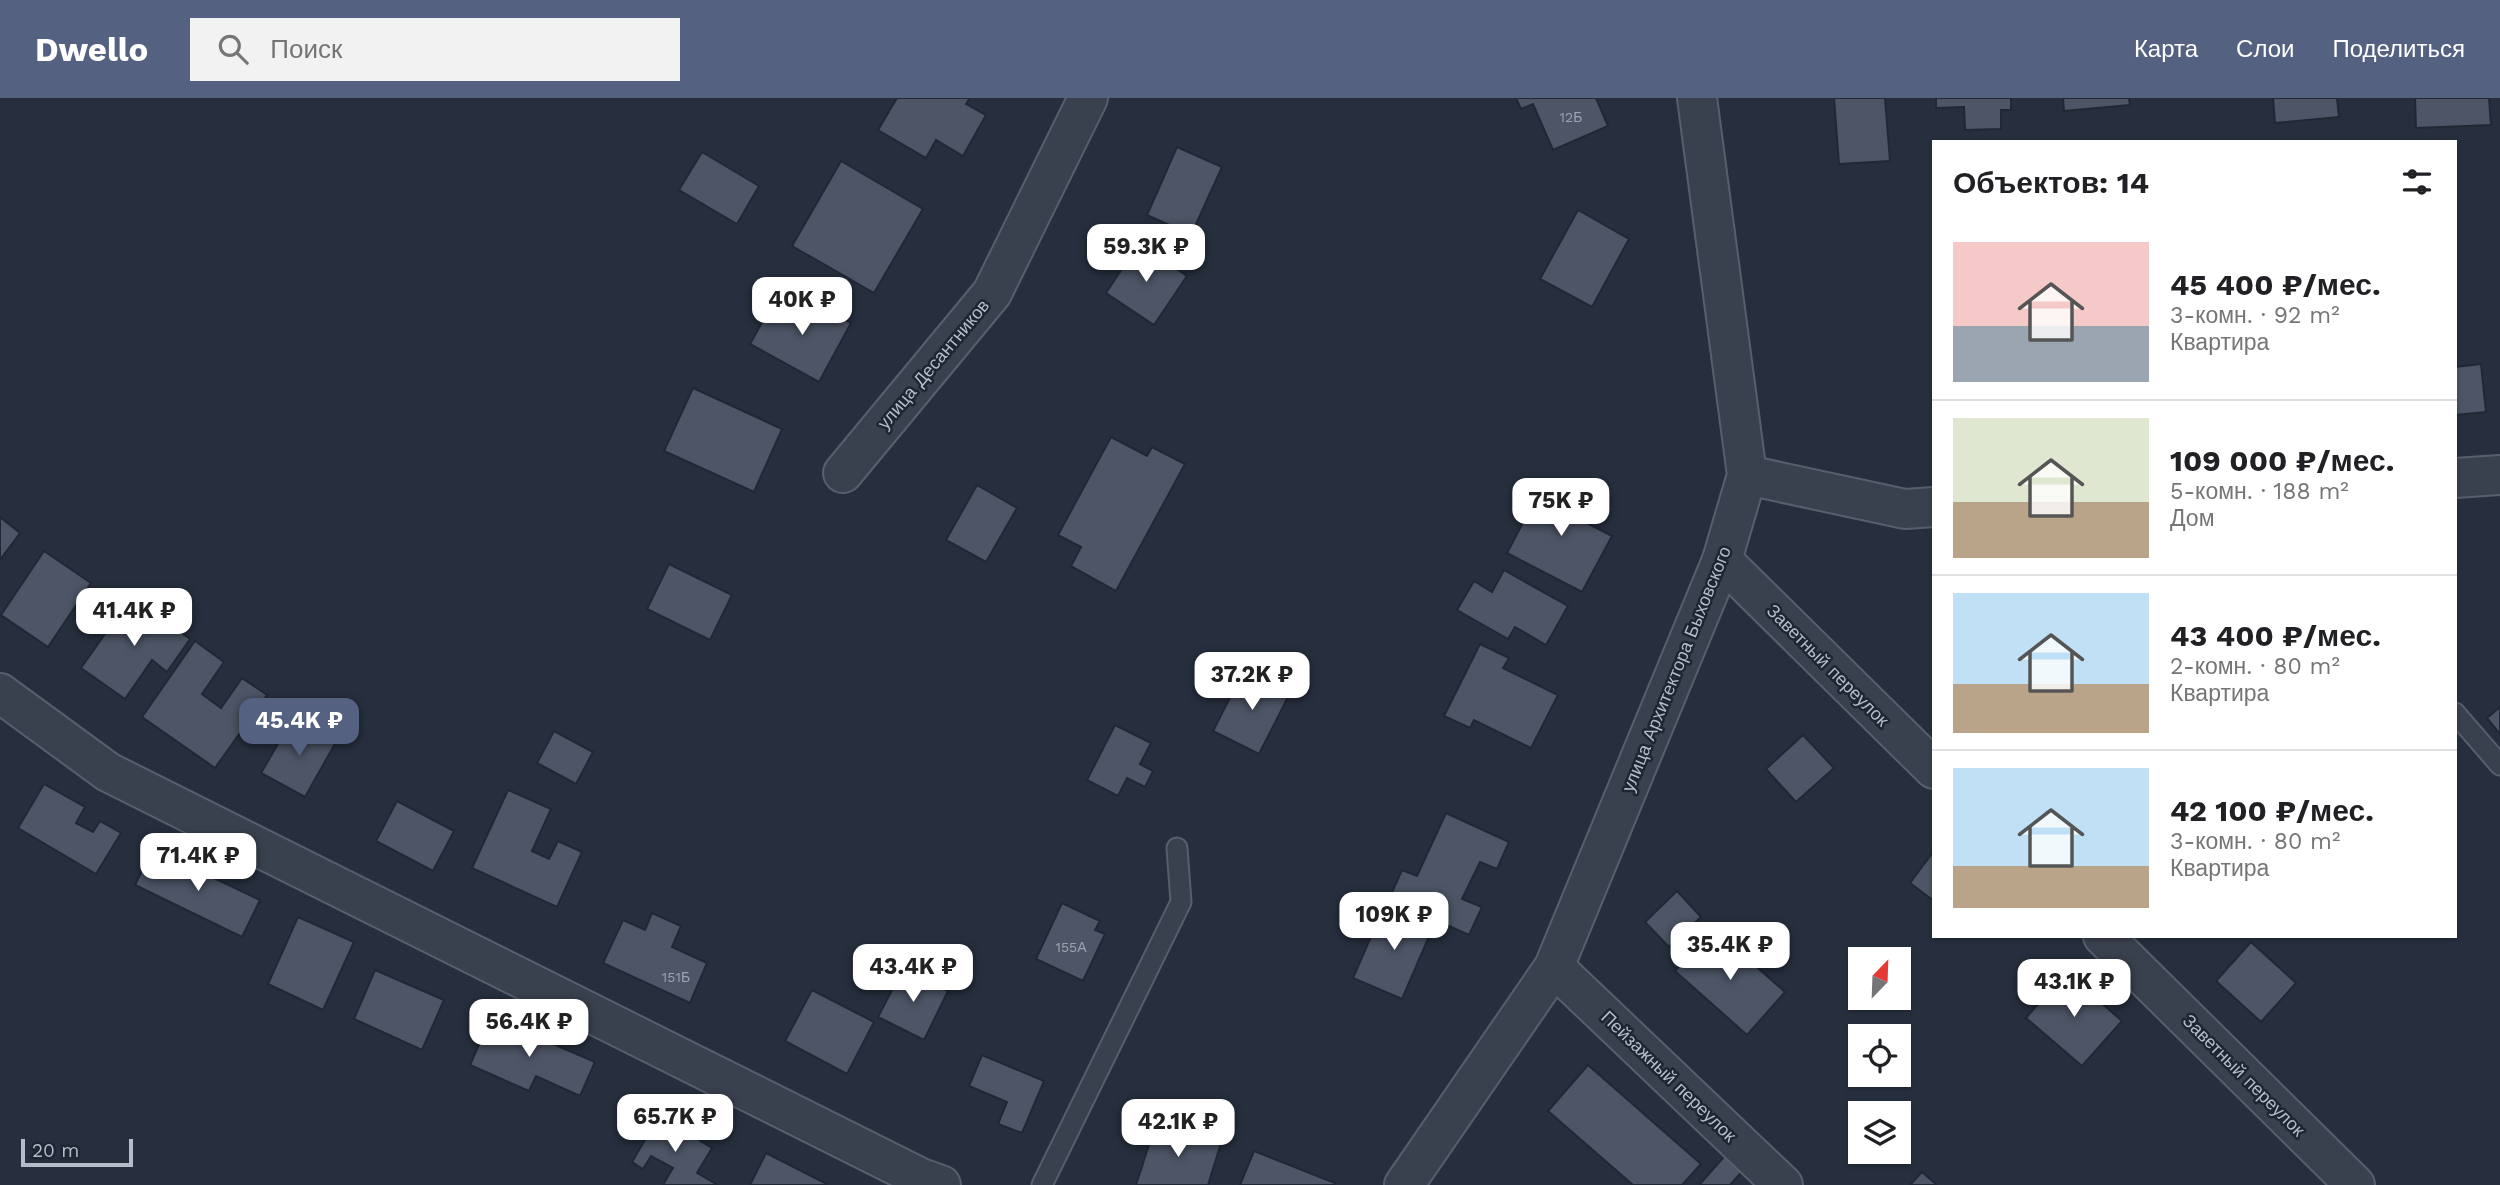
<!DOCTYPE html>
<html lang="ru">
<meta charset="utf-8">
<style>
:root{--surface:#fff;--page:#f2f2f2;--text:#202124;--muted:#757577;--line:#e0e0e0;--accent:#546180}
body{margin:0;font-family:"Work Sans",sans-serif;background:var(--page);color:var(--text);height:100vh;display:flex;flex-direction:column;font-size:26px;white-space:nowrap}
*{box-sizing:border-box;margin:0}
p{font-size:23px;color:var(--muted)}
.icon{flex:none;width:38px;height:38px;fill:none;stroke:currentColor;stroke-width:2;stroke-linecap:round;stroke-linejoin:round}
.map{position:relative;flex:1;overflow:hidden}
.panel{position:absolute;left:1932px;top:42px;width:525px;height:798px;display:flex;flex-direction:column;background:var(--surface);border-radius:0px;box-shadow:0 2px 5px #0004}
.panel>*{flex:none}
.needle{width:46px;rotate:23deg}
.controls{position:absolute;left:1848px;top:849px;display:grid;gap:14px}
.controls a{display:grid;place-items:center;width:63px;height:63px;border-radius:0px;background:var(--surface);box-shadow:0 2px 5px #0004;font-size:35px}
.scale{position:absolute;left:21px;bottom:18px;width:112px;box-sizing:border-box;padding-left:7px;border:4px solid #b7bcc9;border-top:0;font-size:19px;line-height:24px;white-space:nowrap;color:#b7bcc9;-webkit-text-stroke:5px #1f2633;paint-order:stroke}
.price{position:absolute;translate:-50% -60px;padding:0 16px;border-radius:14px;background:#fff;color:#222;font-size:23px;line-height:46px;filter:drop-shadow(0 2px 4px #0008)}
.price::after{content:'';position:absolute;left:50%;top:42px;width:21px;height:16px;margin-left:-10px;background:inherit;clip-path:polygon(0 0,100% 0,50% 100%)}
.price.selected{background:var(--accent);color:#fff}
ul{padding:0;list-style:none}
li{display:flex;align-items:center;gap:21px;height:175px;padding:0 21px}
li+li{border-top:2px solid var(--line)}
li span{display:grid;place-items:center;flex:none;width:196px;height:140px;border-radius:0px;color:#555}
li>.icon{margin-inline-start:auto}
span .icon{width:84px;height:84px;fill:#fffc;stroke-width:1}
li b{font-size:30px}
h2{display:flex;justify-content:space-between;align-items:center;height:84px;padding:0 21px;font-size:30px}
header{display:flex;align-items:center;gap:42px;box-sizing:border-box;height:98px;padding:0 35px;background:var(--accent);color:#fff}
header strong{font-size:33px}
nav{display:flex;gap:38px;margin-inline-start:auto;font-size:24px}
.search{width:490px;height:63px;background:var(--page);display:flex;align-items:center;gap:18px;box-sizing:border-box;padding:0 24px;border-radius:0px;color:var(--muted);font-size:26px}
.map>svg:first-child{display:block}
.building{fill:#4d5566;stroke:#212835;stroke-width:2}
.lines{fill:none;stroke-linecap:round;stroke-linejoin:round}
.lane-casing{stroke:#585f6c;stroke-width:23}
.street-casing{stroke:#585f6c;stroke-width:42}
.lane{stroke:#3a414e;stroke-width:19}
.street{stroke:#3a414e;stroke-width:38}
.labels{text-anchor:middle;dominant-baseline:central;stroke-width:5;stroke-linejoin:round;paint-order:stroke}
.number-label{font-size:14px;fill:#9ca2b0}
.street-label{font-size:18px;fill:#b7bcc9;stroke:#1f2633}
</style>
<header>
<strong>Dwello</strong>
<div class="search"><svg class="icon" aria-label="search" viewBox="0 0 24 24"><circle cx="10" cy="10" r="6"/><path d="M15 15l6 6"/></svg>Поиск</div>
<nav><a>Карта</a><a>Слои</a><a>Поделиться</a></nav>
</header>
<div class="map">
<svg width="2500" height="1087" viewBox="0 0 2500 1087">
<rect width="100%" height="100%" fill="#272f3e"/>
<g class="building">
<path d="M897,0H970L966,6L986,17L963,58L936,42L926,60L878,32Z"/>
<path d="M1516,0H1596L1608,28L1553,52L1533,6L1521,11Z"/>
<path d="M1834,0H1885L1890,63L1839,66Z"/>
<path d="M1936,0H2011V12H2001V31L1965,32L1964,9L1936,10Z"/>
<path d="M2063,0H2129L2130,7L2064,13Z"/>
<path d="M2273,0H2337L2339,19L2275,25Z"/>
<path d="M2415,0H2489L2491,27L2416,30Z"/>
<path d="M1177,49L1222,69L1191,137L1147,117Z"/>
<path d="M702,54L759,88L737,126L679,92Z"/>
<path d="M841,63L923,111L874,195L792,148Z"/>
<path d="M1578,112L1629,141L1592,209L1540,181Z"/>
<path d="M1139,145L1187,178L1154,227L1106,195Z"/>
<path d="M797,196L851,225L819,284L750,246L769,212L784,220Z"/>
<path d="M2481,266L2486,314L2455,317V269Z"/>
<path d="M693,290L782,331L754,394L664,353Z"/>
<path d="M1111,339L1147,358L1152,349L1185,366L1116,493L1071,468L1081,449L1058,437Z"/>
<path d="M1555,384L1595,405L1585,424L1612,438L1582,494L1507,455L1536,400L1544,404Z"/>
<path d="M977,387L1017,410L986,464L946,442Z"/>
<path d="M0,419L20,435L0,462Z"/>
<path d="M44,453L91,485L48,549L1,517Z"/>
<path d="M669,466L732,497L710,542L647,511Z"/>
<path d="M1504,472L1568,508L1546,547L1515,529L1508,541L1457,512L1474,483L1492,494Z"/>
<path d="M131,499L190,541L167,574L152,562L125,601L81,570Z"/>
<path d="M195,543L224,564L202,596L221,610L242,580L267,597L215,670L142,619Z"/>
<path d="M1480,546L1509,560L1503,570L1558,597L1531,650L1474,622L1470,630L1444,618Z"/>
<path d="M1244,572L1290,595L1259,656L1213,633Z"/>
<path d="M2500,609V636L2487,620Z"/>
<path d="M293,620L336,644L305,699L261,675Z"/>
<path d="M1115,627L1151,645L1140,666L1153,673L1145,689L1127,680L1118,698L1087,682Z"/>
<path d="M554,633L593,654L576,686L537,665Z"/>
<path d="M1803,637L1834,670L1796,704L1766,671Z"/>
<path d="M44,686L85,709L76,725L93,734L100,723L121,735L96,776L18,730Z"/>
<path d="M508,692L551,711L532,753L549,761L558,743L582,754L557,809L472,770Z"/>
<path d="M397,703L454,733L433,773L376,743Z"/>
<path d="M1446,715L1509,744L1497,771L1480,764L1462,801L1482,809L1469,837L1389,801L1402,772L1417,778Z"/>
<path d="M153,751L260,802L242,839L135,787Z"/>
<path d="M1934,753V803L1910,785Z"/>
<path d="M1677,793L1701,819L1669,849L1645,824Z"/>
<path d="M1062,805L1100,823L1095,832L1105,836L1083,883L1036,861Z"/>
<path d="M1385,806L1434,827L1402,901L1353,880Z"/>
<path d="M652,815L681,828L672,849L707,865L690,905L603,865L623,822L645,832Z"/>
<path d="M298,819L354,844L323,912L268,886Z"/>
<path d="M1713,830L1785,894L1747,937L1675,873Z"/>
<path d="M2251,844L2296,885L2261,924L2216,883Z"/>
<path d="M903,871L948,893L924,942L878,919Z"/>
<path d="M375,872L444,902L422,952L354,921Z"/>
<path d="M2066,874L2122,923L2082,968L2026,920Z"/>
<path d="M812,892L874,924L847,976L785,943Z"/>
<path d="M491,919L595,964L580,998L536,978L529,993L470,967Z"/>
<path d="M982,957L1044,983L1022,1035L998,1026L1007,1004L969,988Z"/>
<path d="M1588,967L1701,1066L1682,1087H1633L1548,1013Z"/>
<path d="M659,1018L712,1050L697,1075L718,1087H663L673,1070L651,1058L643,1071L632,1064Z"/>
<path d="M1156,1025L1221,1045L1208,1087H1136Z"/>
<path d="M1254,1053L1335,1085L1334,1087H1240Z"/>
<path d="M1729,1053L1746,1069L1730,1087H1701L1700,1086Z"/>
<path d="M766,1055L827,1086L826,1087H750Z"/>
<path d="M1922,1074L1937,1087H1910Z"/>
</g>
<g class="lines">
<defs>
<g id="lane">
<path d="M2455,615L2500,667"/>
<path d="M1042,1087L1181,804L1177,750"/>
</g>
<g id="street">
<path d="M843,375L992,195L1088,0"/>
<path d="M1747,377L1905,411L1934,409"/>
<path d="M2455,380L2500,377"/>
<path d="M1722,462L1934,671"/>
<path d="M0,595L108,674L921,1080L941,1087"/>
<path d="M2103,838L2355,1087"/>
<path d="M1554,869L1783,1087"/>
<path d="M1404,1087L1554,869L1722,462L1747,377L1697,0"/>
</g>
</defs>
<use href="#lane" class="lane-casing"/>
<use href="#street" class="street-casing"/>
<use href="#lane" class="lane"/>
<use href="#street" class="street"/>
</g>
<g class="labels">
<g class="number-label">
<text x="1571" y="19">12Б</text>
<text x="1071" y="849">155А</text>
<text x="676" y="879">151Б</text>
</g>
<g class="street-label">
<text transform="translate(933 266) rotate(-50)">улица Десантников</text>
<text transform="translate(1828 567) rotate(45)">Заветный переулок</text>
<text transform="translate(1676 571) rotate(-68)">улица Архитектора Быховского</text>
<text transform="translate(2244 977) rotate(45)">Заветный переулок</text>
<text transform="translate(1669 978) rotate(44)">Пейзажный переулок</text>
</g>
</g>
</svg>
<div class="controls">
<a><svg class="needle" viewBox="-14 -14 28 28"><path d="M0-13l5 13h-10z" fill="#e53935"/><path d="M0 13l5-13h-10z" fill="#757577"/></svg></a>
<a><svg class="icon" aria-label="locate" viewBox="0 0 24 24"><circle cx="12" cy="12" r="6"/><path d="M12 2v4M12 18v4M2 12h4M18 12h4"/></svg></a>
<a><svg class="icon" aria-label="layers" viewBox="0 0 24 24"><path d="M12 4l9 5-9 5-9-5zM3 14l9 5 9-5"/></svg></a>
</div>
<div class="scale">20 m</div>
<b class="price" style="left:1146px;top:186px">59.3K ₽</b>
<b class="price" style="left:802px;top:239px">40K ₽</b>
<b class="price" style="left:1561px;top:440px">75K ₽</b>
<b class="price" style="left:134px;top:550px">41.4K ₽</b>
<b class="price" style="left:1252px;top:614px">37.2K ₽</b>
<b class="price selected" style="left:299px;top:660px">45.4K ₽</b>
<b class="price" style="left:198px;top:795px">71.4K ₽</b>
<b class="price" style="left:1394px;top:854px">109K ₽</b>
<b class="price" style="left:1730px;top:884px">35.4K ₽</b>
<b class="price" style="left:913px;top:906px">43.4K ₽</b>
<b class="price" style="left:2074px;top:921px">43.1K ₽</b>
<b class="price" style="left:529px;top:961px">56.4K ₽</b>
<b class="price" style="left:675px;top:1056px">65.7K ₽</b>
<b class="price" style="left:1178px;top:1061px">42.1K ₽</b>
<section class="panel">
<h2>Объектов: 14<svg class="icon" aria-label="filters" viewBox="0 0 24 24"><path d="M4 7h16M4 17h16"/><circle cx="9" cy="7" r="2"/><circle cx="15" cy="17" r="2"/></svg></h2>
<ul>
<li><span style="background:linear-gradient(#f6c9c9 60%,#9aa5b1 0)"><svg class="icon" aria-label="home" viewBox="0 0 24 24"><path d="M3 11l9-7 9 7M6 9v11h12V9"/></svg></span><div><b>45 400 ₽/мес.</b><p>3-комн. · 92 m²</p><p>Квартира</p></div></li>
<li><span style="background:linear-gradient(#dfe7d0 60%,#b9a48a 0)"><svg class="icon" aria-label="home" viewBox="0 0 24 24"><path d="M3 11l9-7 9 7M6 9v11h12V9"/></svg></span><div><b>109 000 ₽/мес.</b><p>5-комн. · 188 m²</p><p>Дом</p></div></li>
<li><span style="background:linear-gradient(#bfe0f5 65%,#b9a48a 0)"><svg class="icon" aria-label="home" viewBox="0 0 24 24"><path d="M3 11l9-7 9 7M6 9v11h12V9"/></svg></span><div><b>43 400 ₽/мес.</b><p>2-комн. · 80 m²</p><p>Квартира</p></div></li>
<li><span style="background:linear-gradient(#bfe0f5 70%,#b9a48a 0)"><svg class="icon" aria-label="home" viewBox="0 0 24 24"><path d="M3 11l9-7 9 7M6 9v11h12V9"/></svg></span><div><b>42 100 ₽/мес.</b><p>3-комн. · 80 m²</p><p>Квартира</p></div></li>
</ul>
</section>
</div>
